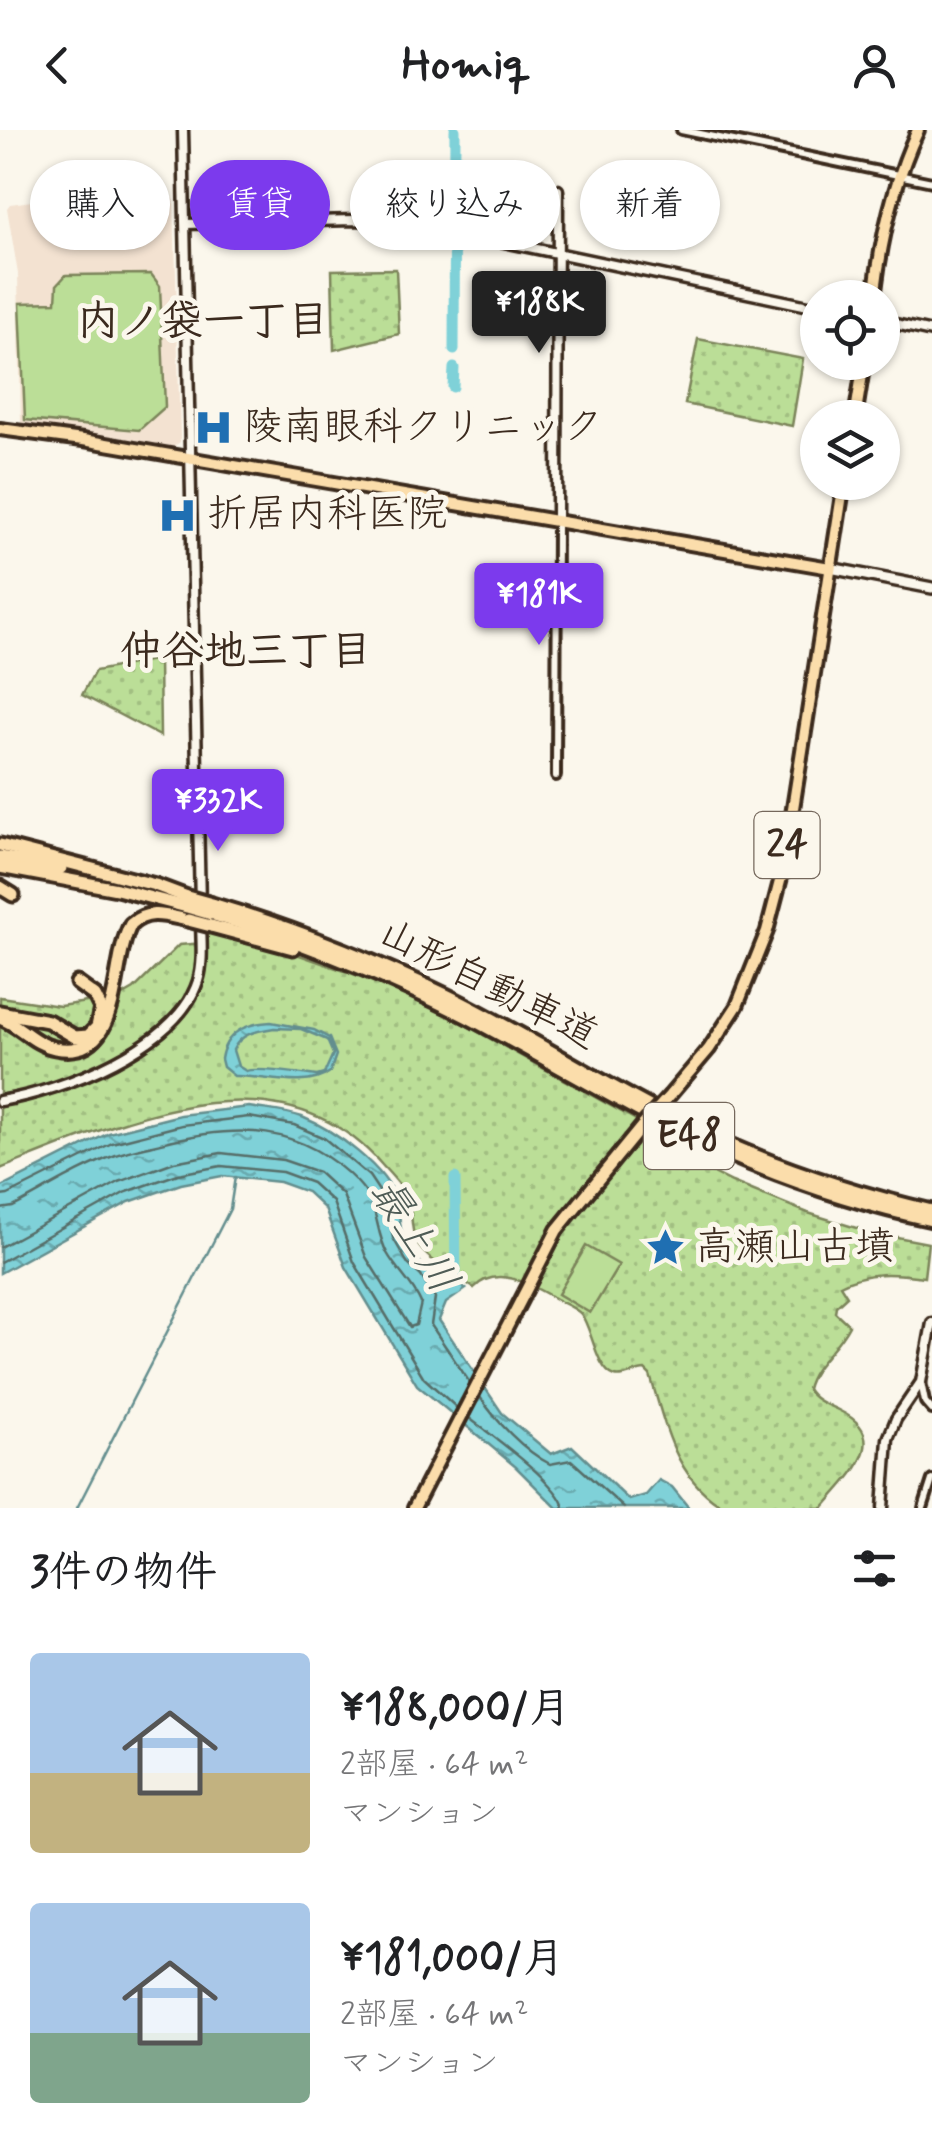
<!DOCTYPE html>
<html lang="ja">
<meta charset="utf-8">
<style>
:root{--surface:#fff;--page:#f6f6f6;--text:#202124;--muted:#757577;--accent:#7c3aed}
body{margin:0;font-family:Mynerve,"Klee One",sans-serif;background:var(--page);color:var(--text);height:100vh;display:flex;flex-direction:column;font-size:38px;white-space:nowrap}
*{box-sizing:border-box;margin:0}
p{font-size:32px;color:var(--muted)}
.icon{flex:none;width:55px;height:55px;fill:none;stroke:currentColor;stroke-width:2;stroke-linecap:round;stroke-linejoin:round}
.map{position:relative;height:1378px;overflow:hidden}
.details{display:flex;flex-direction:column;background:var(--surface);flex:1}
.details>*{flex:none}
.top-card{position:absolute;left:30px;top:30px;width:872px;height:90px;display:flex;gap:20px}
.controls{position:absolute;left:800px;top:150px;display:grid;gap:20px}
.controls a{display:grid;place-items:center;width:100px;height:100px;border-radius:50%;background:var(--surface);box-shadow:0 2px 8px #0004;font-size:50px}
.price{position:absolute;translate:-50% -85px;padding:0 22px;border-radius:10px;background:var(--accent);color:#fff;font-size:32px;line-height:65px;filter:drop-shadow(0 2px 5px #0008)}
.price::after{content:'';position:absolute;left:50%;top:60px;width:30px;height:22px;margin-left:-15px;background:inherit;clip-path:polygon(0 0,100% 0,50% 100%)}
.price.selected{background:#222;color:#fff}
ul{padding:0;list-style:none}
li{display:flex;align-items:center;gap:30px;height:250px;padding:0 30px}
li span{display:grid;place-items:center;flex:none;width:280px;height:200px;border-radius:10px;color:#555}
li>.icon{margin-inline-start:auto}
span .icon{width:120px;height:120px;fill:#fffc;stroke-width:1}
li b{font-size:42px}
h2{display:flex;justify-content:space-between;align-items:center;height:120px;padding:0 30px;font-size:42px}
.pill{padding:0 35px;border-radius:45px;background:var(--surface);box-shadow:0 2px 8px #0004;font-size:35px;line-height:90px}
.pill.selected{background:var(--accent);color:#fff}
header{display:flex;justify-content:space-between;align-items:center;height:130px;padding:0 30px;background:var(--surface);font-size:45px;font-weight:700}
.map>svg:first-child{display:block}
.built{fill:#f3e2d1}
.grass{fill:url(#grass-dots);stroke:#7b845a;stroke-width:2.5}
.pitch{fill:#bbde97;stroke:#7b845a;stroke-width:2.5}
.water{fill:url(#water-ripples);stroke:#648e8e;stroke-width:2.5;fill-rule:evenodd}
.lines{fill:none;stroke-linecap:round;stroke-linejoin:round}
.shore{stroke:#566d68;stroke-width:2.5}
.stream{stroke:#648e8e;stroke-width:2.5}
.river{stroke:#7fd1d8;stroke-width:11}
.minor-casing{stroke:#3b2a1e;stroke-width:14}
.tertiary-casing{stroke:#3b2a1e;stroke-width:15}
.secondary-casing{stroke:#3b2a1e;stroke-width:16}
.primary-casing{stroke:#3b2a1e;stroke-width:18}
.motorway-casing{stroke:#3b2a1e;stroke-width:19}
.minor{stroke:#fbf7ec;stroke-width:6}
.tertiary{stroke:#fbf7ec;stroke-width:8}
.secondary{stroke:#fbf7ec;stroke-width:9}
.primary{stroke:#fbddab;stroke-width:10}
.motorway{stroke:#fbddab;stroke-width:11}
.primary-bridge-casing{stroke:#3b2a1e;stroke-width:18;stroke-linecap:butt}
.motorway-bridge-casing{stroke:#3b2a1e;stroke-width:19;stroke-linecap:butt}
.primary-bridge{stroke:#fbddab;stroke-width:10}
.motorway-bridge{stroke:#fbddab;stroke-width:11}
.labels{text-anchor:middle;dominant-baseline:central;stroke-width:10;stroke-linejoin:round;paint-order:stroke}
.shield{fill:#fbf7ec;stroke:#75685c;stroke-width:2.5}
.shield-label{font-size:38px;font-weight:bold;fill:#3b2a1e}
.poi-label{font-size:40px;fill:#3b2a1e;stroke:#fbf7ec;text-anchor:start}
.street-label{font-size:40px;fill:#3b2a1e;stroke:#fbf7ec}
.neighbourhood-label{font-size:42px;font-weight:bold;fill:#3b2a1e;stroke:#fbf7ec}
.water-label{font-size:42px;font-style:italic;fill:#4f5c56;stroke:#fbf7ec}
</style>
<header><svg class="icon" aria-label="back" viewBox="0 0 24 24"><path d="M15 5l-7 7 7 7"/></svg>Homiq<svg class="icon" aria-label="person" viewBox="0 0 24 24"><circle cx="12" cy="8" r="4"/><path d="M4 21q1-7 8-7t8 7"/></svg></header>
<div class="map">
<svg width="932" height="1378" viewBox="0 0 932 1378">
<defs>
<pattern id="grass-dots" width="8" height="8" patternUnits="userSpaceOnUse" patternTransform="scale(2.5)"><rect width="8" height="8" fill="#bbde97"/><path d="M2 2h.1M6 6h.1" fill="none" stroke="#a2bf82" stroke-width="1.8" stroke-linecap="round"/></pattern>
<pattern id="water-ripples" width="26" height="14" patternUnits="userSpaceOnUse" patternTransform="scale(2.5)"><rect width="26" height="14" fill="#7fd1d8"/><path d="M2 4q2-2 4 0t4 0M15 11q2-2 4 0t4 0" fill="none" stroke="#69aaaf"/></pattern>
</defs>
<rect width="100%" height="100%" fill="#fbf7ec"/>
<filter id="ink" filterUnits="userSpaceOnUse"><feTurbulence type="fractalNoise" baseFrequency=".01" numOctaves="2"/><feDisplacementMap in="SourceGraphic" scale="20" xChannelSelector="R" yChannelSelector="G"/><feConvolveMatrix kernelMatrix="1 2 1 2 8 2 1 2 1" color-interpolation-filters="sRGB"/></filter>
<g filter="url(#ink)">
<path class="built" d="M171,66L174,70L180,312L172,318L21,293L18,144L7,78L10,74L54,68Z"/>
<g class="grass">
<path d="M396,139L399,204L334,220L332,140Z"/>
<path d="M698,209L803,229L792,296L685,274Z"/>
<path d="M159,529L160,606L82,565L95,541Z"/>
<path d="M206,800L274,816L410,864L636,990L646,1009L732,1052L808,1083L866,1101L928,1113L924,1147C893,1143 868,1141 840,1155L847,1166L836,1176L835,1182L849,1195C837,1219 813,1234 807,1259C814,1271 828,1275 840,1281C895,1308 848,1348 823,1378H726C675,1350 666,1297 650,1245L645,1240C636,1240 624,1249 615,1246C596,1240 592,1198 581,1184C575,1177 562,1173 554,1168C531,1155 497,1134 474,1158C457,1146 431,1133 419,1116C410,1102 413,1087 409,1072C405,1059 391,1045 382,1035C280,916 119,992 0,1039V867L60,876L120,867L134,859L179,815L205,813Z"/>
</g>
<g class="pitch">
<path d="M151,144L160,156L165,277L139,300L25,290L20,173L56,172L57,155L66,145Z"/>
<path d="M586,1116L619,1135L590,1183L558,1164Z"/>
</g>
<g class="water">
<path d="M271,892L314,900L329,908L336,925L330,942C305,961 263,945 234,946L223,937L221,929C225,903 246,893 271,892ZM274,898L301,899L327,910L333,924L324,944L317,946C302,944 256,937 246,941L238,936L233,920C240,904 255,901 274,898Z"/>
<path d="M249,977C266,980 286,981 302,987C334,1000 387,1038 397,1072C400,1082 399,1093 402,1103C409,1125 429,1139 441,1159L450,1158L451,1150L466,1159L446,1173L439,1190L502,1283L551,1324L572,1316L629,1370L646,1365L659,1350L672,1357L689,1378H557L516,1337L417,1255L346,1137L325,1079L307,1062L279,1052L222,1046L181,1054L129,1072L0,1143V1058L109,1003L180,985Z"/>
</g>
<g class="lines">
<g class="shore">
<path d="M0,1066L8,1065L112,1013L182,995L249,987L294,995L324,1008L369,1046L387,1073L393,1108L408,1134L421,1146L435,1168L431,1195L470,1253"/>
<path d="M0,1079L13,1077C47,1059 80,1038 116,1025C130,1020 146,1017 161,1013C238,994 300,993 358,1053C380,1076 374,1098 387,1123C397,1141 413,1154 421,1173L416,1195L410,1197L366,1127L343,1065L318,1042L283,1030L221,1023L174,1032L119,1052L0,1117"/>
<path d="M0,1132L124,1063L178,1044L221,1036L282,1042L312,1053L333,1072L354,1132L424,1248L457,1278"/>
<path d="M480,1267C496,1291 524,1321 550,1334L571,1330L624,1378"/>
<path d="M469,1288C490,1304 560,1354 564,1378"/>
</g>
<path class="stream" d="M77,1378L230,1079L235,1047"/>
<g class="river">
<path d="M454,220L455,0"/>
<path d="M453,257L454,238"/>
<path d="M451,1162L456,1160L455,1048"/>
</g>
<defs>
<g id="minor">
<path d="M681,0L932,52"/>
<path d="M556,646L557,391"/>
<path d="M921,1252L925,1272L932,1280"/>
<path d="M923,1378L932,1350"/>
</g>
<g id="tertiary">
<path d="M183,0L200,775"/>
<path d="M186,94L354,90L414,93L818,178"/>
<path d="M882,191L932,202"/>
<path d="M557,390L558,60"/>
<path d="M0,971C62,961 177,917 198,851C204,832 201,809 201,789"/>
<path d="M883,1378L888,1309L896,1289L921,1252L932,1193"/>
</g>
<path id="secondary" d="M830,438L932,458"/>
<g id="primary">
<path d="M874,168C881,109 893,53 918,0"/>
<path d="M855,288L864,232"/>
<path d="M0,299L83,310L830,438"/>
<path d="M670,965L709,919L737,876L767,801L784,736L844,352"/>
<path d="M414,1378L557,1100L642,996"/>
</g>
<g id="motorway">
<path d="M0,715L155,755L187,767"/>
<path d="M0,727L61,738"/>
<path d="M0,737L117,759L187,777"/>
<path d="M0,757L13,765"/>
<path d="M212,774C293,798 371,829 446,865C522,902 592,948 667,986C751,1028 841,1060 932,1081"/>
<path d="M211,784C299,810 384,845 466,886C531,920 595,958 660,992C746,1036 838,1070 932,1090"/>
<path d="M211,796L293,818"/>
<path d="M0,882L48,891L75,907L88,906L97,897L101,878L95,866L77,853"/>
<path d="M0,888C20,895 33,914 55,918C125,932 109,833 131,794C149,778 167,786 188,790"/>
</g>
</defs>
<use href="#minor" class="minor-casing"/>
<use href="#tertiary" class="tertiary-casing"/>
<use href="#secondary" class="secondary-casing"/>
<use href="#primary" class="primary-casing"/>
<use href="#motorway" class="motorway-casing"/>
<use href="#minor" class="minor"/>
<use href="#tertiary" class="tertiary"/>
<use href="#secondary" class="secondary"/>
<use href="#primary" class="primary"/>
<use href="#motorway" class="motorway"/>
<defs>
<path id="primary-bridge" d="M642,996L670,965"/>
<g id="motorway-bridge">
<path d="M187,767L212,774"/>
<path d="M187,777L211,784"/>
<path d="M188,790L211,796"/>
</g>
</defs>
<use href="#primary-bridge" class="primary-bridge-casing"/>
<use href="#motorway-bridge" class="motorway-bridge-casing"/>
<use href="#primary-bridge" class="primary-bridge"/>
<use href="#motorway-bridge" class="motorway-bridge"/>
</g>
</g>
<defs>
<symbol id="hospital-bare" viewBox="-9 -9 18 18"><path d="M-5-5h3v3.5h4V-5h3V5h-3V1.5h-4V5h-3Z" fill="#1f6fb2" stroke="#fbf7ec" stroke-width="2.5" paint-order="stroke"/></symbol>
<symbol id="sight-bare" viewBox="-9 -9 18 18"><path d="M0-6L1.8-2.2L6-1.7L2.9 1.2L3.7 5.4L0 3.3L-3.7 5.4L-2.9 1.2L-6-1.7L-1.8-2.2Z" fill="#1f6fb2" stroke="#fbf7ec" stroke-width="2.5" paint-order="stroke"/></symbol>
</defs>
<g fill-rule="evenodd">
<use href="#hospital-bare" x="186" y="270" width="55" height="55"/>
<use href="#hospital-bare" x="150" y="358" width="55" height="55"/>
<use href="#sight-bare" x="638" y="1090" width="55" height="55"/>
</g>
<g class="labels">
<g class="shield">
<rect x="754.5" y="682" width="65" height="66" rx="8"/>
<rect x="644" y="973" width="90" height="66" rx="8"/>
</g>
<g class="shield-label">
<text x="787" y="715">24</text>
<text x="689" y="1006">E48</text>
</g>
<g class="poi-label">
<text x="243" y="298">陵南眼科クリニック</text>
<text x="207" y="385">折居内科医院</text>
<text x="695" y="1118">高瀬山古墳</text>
</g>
<g class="street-label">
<text transform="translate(488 855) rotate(27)">山形自動車道</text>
</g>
<g class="neighbourhood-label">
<text x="203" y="192">内ノ袋一丁目</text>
<text x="246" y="522">仲谷地三丁目</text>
</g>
<g class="water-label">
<text transform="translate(413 1106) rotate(58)">最上川</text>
</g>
</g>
</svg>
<div class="controls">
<a><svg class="icon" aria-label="locate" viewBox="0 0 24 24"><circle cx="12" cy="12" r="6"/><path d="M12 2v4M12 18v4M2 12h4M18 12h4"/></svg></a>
<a><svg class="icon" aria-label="layers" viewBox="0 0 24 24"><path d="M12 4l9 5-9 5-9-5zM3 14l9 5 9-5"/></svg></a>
</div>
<b class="price selected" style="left:539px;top:226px">¥188K</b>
<b class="price" style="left:539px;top:518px">¥181K</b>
<b class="price" style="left:218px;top:724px">¥332K</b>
<div class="top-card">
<a class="pill">購入</a>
<a class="pill selected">賃貸</a>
<a class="pill">絞り込み</a>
<a class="pill">新着</a>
</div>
</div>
<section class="details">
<h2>3件の物件<svg class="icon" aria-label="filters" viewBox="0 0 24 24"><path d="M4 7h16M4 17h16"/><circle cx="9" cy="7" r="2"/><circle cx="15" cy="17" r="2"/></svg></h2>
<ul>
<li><span style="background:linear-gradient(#a9c7e8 60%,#c2b280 0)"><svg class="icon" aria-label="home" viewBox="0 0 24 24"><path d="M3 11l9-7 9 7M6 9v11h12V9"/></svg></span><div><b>¥188,000/月</b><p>2部屋 · 64 m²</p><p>マンション</p></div></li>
<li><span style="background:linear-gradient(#a9c7e8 65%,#7fa58c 0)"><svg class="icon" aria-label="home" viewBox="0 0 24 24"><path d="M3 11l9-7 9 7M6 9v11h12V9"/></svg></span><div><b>¥181,000/月</b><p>2部屋 · 64 m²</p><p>マンション</p></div></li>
</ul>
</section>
